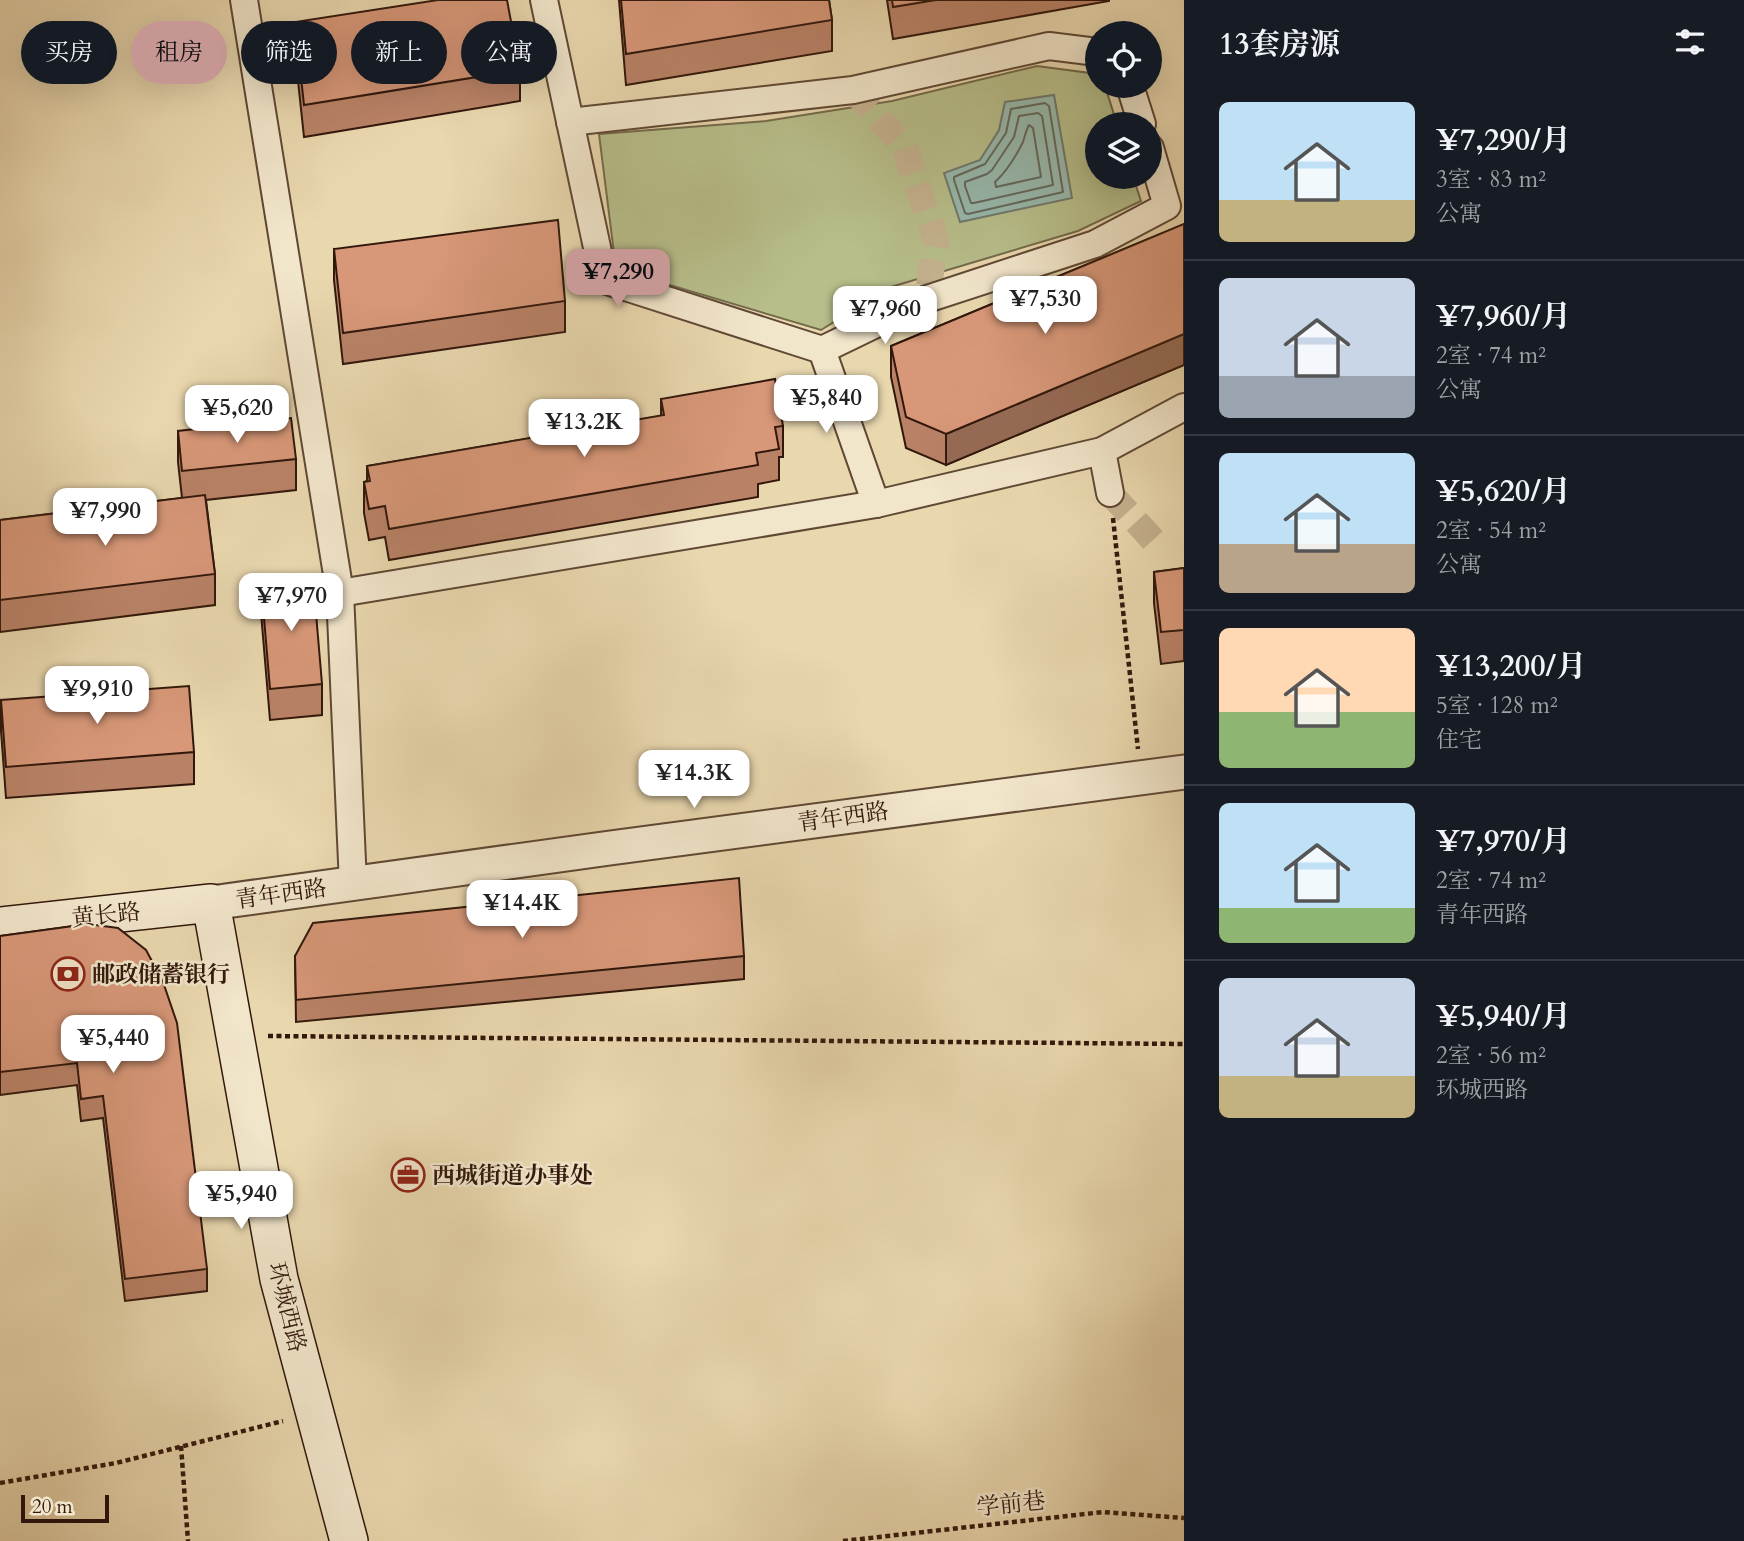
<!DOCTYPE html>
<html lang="zh">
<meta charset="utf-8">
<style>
:root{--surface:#171b24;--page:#242831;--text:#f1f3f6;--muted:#9ea1a6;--line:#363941;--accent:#c59692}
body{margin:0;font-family:Cardo,"Noto Serif SC",serif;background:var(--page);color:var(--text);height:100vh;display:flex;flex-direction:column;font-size:26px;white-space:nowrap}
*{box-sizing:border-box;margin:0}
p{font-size:23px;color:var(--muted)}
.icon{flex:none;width:38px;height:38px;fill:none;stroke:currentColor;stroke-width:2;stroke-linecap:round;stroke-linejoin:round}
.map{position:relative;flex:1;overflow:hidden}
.details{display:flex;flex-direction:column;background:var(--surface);width:560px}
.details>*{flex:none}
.top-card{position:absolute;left:21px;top:21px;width:665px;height:63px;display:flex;gap:14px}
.buttons{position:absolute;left:1085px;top:21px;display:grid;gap:14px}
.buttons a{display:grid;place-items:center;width:77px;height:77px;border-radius:50%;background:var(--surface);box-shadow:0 7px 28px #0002;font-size:35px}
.scale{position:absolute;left:21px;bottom:18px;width:88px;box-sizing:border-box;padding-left:7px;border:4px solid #32180c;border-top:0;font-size:19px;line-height:24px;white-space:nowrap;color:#32180c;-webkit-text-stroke:5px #f1e5ca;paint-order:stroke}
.price{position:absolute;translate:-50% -60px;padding:0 16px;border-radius:14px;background:#fff;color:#222;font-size:23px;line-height:46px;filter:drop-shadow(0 2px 4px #0008)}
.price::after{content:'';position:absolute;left:50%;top:42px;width:21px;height:16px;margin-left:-10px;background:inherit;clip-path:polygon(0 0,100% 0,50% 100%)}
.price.selected{background:var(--accent);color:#111}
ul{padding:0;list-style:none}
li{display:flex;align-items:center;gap:21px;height:175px;padding:0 35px}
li+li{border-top:2px solid var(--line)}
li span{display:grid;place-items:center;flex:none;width:196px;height:140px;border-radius:10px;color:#555}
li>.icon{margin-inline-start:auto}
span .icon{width:84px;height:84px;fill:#fffc;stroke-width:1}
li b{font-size:30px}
h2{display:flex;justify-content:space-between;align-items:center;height:84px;padding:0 35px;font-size:30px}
.pill{padding:0 24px;border-radius:32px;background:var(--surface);box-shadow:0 7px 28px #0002;font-size:24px;line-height:63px}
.pill.selected{background:var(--accent);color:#111}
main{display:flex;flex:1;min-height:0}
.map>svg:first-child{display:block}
.green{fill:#b7be8a;stroke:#746b4b;stroke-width:2}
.water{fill:#97b9ad;stroke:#6f796d;stroke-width:2}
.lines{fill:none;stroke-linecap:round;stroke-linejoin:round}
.shore{stroke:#64685c;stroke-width:2}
.minor-tunnel{stroke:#c4b18e;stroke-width:26;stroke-dasharray:26 13;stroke-linecap:butt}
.minor-casing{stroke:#604834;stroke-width:30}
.tertiary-casing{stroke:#604834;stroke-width:37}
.secondary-casing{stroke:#32180c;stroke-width:40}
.path{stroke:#32180c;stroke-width:4.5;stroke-dasharray:5 3.5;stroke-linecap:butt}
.minor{stroke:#f1e5ca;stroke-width:26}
.tertiary{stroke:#f1e5ca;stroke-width:33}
.secondary{stroke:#f1e5ca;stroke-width:37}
.wall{fill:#b98267;stroke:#32180c;stroke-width:2}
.shaded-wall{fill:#966a54;stroke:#32180c;stroke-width:2}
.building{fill:#d79778;stroke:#32180c;stroke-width:2}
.labels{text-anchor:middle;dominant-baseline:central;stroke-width:5;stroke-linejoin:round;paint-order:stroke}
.street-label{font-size:23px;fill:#32180c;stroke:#f1e5ca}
.poi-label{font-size:23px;font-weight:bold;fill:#32180c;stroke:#f1e5ca;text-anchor:start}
</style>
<main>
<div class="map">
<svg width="1184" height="1541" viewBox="0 0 1184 1541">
<rect width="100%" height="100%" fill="#e9d7ae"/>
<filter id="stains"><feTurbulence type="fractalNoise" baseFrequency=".00286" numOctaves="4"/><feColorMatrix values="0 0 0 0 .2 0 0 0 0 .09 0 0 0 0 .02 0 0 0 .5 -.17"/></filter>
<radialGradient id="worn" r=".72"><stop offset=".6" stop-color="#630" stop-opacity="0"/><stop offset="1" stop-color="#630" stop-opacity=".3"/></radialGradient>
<path class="green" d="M1037,66L1097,74V86H1105L1117,124H1097V177H1133L1141,201L1078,231L891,287L821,330L616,269L599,134L766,121L892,101Z"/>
<path class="water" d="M1054,95L1072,198L960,222L944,173L980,160L999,130L1005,102Z"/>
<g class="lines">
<g class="shore">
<path d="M1045,103L1049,106L1063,192L968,214L965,213L954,180V177L985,164L1006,133L1011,109Z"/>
<path d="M1038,113L1042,116L1053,185L974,203H971L965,186V182L987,174L992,170L1014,137L1019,116Z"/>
<path d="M1029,125L1033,128L1041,177L996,187L995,182C1006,172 1016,156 1023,142C1025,136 1026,130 1029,125Z"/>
</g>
<g class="minor-tunnel">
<path d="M853,90L904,146L936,240L927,299"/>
<path d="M1110,493L1153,540"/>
</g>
<defs>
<g id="minor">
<path d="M244,0L340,593L353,884"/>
<path d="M544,0L604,280L822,350L927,299L1095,244L1167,206L1150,148"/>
<path d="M1130,86L1142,124"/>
<path d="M570,122L853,90L1049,46L1097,52"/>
<path d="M822,350L876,504"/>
<path d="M1102,451L1110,493"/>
<path d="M340,593L876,504L1102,451L1184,407"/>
</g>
<path id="tertiary" d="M211,903L610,848L1184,772"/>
<path id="secondary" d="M0,926L211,903L279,1279L349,1541"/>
</defs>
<use href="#minor" class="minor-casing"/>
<use href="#tertiary" class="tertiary-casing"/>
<use href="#secondary" class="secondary-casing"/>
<g class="path">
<path d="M1113,518L1138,749"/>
<path d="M268,1036L1184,1044"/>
<path d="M181,1446L188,1541"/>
<path d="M0,1483L116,1463L283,1421"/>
<path d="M843,1541L1103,1512L1184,1518"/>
</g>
<use href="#minor" class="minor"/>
<use href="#tertiary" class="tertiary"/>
<use href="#secondary" class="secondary"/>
</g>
<g class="wall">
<path d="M619,0H829L832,20V51L626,85Z"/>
<path d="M887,0H1109V1L893,39Z"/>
<path d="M295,22L520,70V101L304,137L295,53Z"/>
<path d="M1184,224V365L946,465L906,448L891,377V346Z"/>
<path d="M334,249L565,301V332L343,364L334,280Z"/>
<path d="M661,399L783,426V457H779V480L758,484V497L389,560L385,537L369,540L364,513V482L367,481V466L661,416Z"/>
<path d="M178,431L296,459V490L206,500L215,574V605L0,632V520L182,498L178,462Z"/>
<path d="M1184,568V661L1161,664L1154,603V572Z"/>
<path d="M261,582L322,684V715L270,720L261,613Z"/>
<path d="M1,700L194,752V784L6,798L1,731Z"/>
<path d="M88,924L207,1269V1291L125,1301L103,1118L81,1121L77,1085L0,1095V936Z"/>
<path d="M295,956H744V979L296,1022Z"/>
</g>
<path class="shaded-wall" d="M1184,334V365L946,465V434Z"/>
<g class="building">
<path d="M438,0H507L520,70L304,105L295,22Z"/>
<path d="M621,0H829L832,20L626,54Z"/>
<path d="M892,0H936L893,7Z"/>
<path d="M558,220L565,301L343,333L334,249Z"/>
<path d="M1184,224V334L946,434L906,417L891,346Z"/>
<path d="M775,379L783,426L775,427L779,449L756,453L758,465L389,529L385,506L369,509L364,482L370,481L367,466L664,415L661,399Z"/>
<path d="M291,418L296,459L182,471L178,431Z"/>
<path d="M205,495L215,574L0,600V520Z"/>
<path d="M1184,568V630L1161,632L1154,572Z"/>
<path d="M313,578L322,684L270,689L261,582Z"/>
<path d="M189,686L194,752L6,767L1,700Z"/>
<path d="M739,878L744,956L296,1000L295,956L313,923Z"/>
<path d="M88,924L118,928L146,950L163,982L177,1023L207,1269L125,1279L103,1096L81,1099L77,1063L0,1072V936Z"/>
</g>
<defs>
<symbol id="bank-ring" viewBox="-11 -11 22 22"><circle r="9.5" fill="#f1e5ca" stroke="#8f2418" stroke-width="1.5"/><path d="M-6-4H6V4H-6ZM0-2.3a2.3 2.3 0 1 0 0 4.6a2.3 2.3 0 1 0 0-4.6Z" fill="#8f2418"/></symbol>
<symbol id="office-ring" viewBox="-11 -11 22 22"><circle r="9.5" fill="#f1e5ca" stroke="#8f2418" stroke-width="1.5"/><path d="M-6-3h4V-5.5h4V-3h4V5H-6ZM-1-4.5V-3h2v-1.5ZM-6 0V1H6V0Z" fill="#8f2418"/></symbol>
</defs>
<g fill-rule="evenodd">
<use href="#bank-ring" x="49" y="955" width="38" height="38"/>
<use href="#office-ring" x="389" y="1156" width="38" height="38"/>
</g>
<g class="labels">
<g class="street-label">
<text transform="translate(843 817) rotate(-8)">青年西路</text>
<text transform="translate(281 894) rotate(-8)">青年西路</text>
<text transform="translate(106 915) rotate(-6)">黄长路</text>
<text transform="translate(287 1307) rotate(76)">环城西路</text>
<text transform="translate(1011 1504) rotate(-6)">学前巷</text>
</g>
<g class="poi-label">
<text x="92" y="974">邮政储蓄银行</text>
<text x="432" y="1175">西城街道办事处</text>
</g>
</g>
<rect width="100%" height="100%" filter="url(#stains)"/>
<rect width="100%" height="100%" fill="url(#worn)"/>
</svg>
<div class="buttons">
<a><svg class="icon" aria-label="locate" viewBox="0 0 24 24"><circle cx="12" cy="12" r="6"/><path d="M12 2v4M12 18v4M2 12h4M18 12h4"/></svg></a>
<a><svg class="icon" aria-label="layers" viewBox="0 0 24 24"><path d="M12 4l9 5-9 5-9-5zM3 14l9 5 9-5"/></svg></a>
</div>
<div class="scale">20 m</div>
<b class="price selected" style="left:618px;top:309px">¥7,290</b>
<b class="price" style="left:1045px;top:336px">¥7,530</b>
<b class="price" style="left:885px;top:346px">¥7,960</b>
<b class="price" style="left:826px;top:435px">¥5,840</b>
<b class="price" style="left:237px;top:445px">¥5,620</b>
<b class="price" style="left:584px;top:459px">¥13.2K</b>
<b class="price" style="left:105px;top:548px">¥7,990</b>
<b class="price" style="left:291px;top:633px">¥7,970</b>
<b class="price" style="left:97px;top:726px">¥9,910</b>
<b class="price" style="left:694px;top:810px">¥14.3K</b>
<b class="price" style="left:522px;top:940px">¥14.4K</b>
<b class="price" style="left:113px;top:1075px">¥5,440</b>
<b class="price" style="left:241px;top:1231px">¥5,940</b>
<div class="top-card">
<a class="pill">买房</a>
<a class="pill selected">租房</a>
<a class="pill">筛选</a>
<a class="pill">新上</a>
<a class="pill">公寓</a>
</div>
</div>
<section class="details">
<h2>13套房源<svg class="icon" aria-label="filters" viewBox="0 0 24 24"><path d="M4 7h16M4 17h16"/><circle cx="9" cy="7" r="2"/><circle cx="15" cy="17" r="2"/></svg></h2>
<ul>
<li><span style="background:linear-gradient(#bfe0f5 70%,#c2b280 0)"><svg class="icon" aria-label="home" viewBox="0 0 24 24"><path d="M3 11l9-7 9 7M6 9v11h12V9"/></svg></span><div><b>¥7,290/月</b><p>3室 · 83 m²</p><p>公寓</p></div></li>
<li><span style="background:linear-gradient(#c9d6e8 70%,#9aa5b1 0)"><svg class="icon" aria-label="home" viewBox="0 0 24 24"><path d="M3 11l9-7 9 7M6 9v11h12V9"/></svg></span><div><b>¥7,960/月</b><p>2室 · 74 m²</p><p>公寓</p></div></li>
<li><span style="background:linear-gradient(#bfe0f5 65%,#b9a48a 0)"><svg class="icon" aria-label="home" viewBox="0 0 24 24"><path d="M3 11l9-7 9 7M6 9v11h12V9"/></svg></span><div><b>¥5,620/月</b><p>2室 · 54 m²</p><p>公寓</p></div></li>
<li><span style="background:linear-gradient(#ffd9b3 60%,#8fb573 0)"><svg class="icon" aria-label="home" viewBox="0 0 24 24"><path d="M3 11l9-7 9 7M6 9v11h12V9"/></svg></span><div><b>¥13,200/月</b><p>5室 · 128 m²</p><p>住宅</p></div></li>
<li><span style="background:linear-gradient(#bfe0f5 75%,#8fb573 0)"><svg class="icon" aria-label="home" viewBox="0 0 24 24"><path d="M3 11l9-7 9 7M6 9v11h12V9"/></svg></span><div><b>¥7,970/月</b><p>2室 · 74 m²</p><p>青年西路</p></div></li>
<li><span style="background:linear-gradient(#c9d6e8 70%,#c2b280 0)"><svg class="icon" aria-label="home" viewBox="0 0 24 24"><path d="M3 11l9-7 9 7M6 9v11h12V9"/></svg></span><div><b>¥5,940/月</b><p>2室 · 56 m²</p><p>环城西路</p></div></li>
</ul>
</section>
</main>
